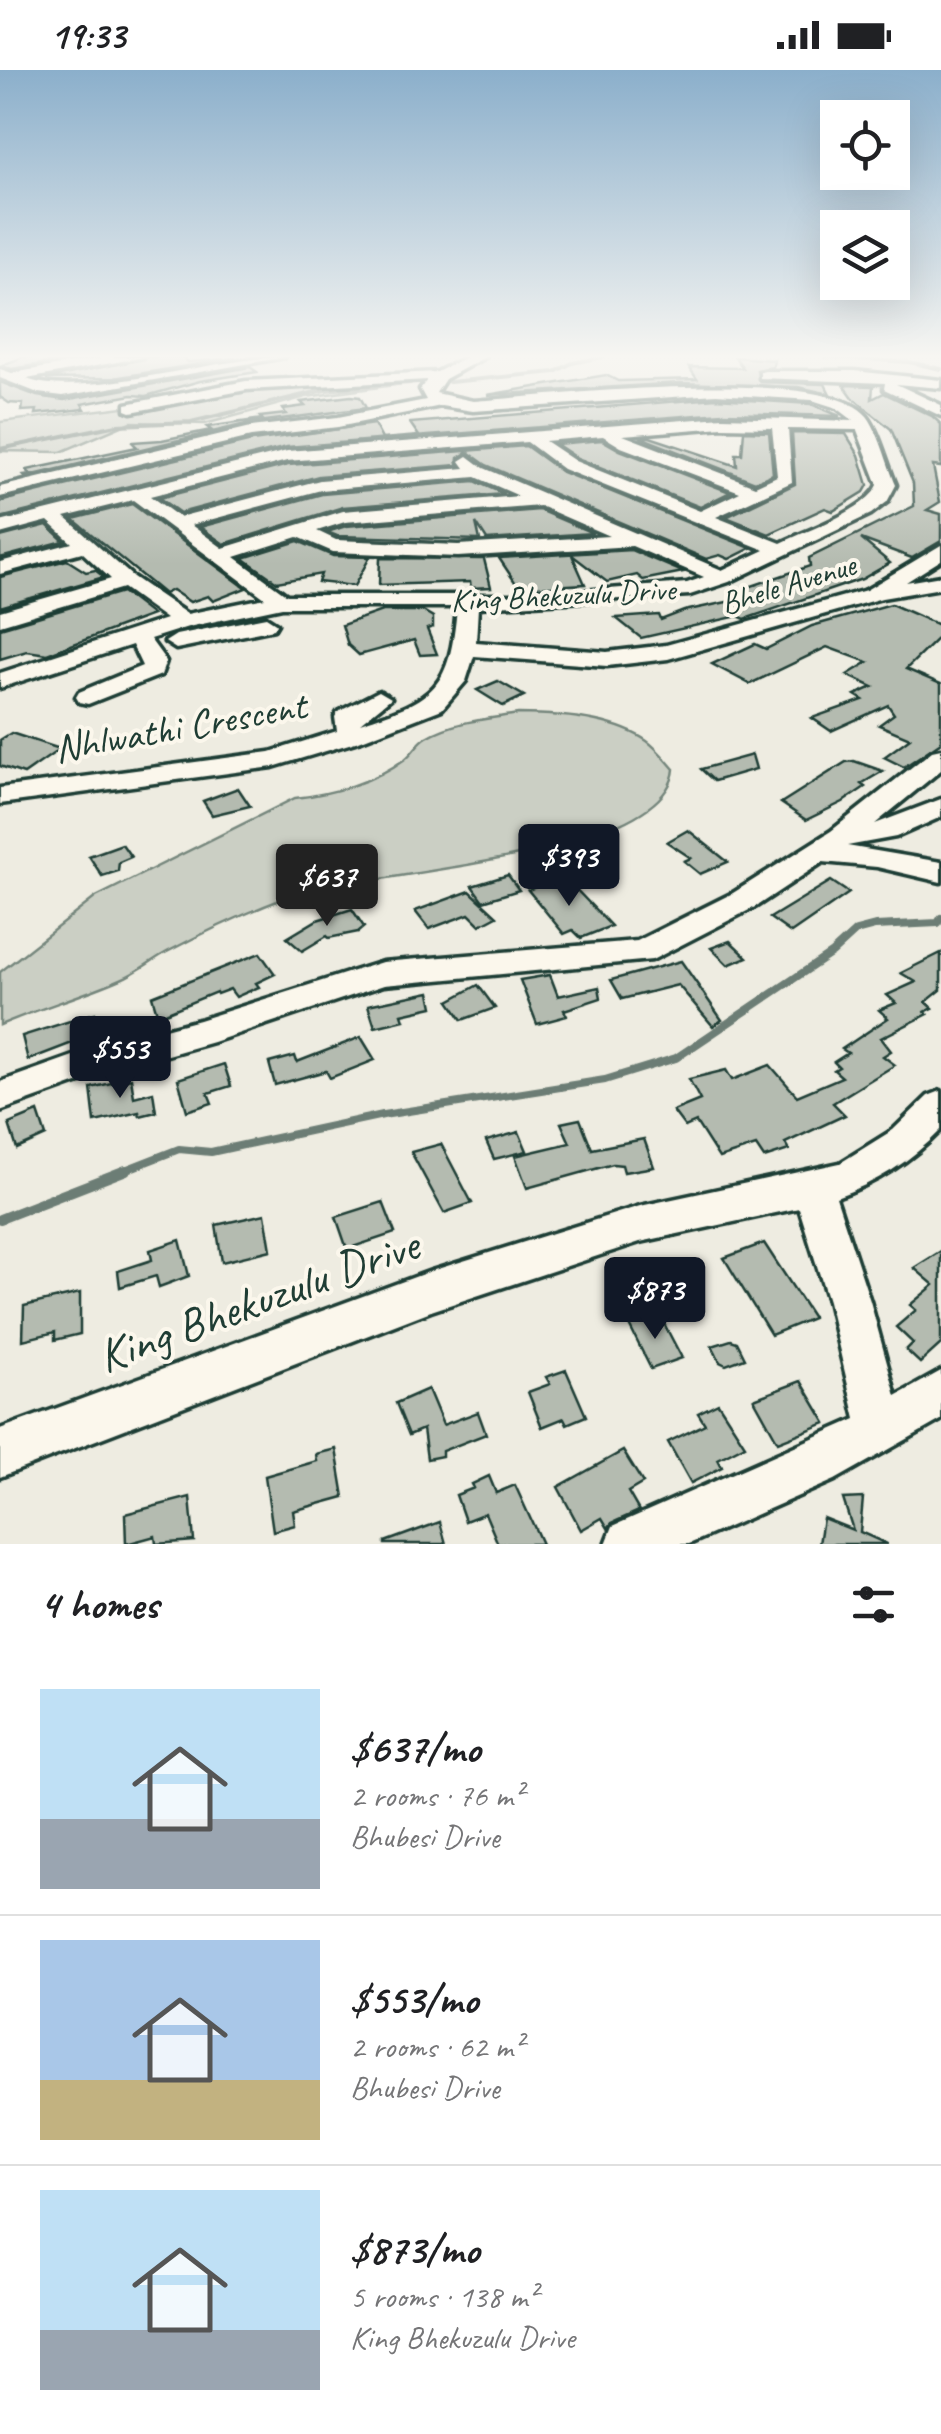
<!DOCTYPE html>
<meta charset="utf-8">
<style>
:root{--surface:#fff;--page:#f2f2f2;--text:#202124;--muted:#757577;--line:#e0e0e0;--accent:#111827}
body{margin:0;font-family:Caveat,sans-serif;background:var(--page);color:var(--text);height:100vh;display:flex;flex-direction:column;font-size:38px;white-space:nowrap}
*{box-sizing:border-box;margin:0}
p{font-size:32px;color:var(--muted)}
.icon{flex:none;width:55px;height:55px;fill:none;stroke:currentColor;stroke-width:2;stroke-linecap:round;stroke-linejoin:round}
.map{position:relative;height:1474px;overflow:hidden}
.drawer{display:flex;flex-direction:column;background:var(--surface);flex:1}
.drawer>*{flex:none}
.buttons{position:absolute;left:820px;top:30px;display:grid;gap:20px}
.buttons a{display:grid;place-items:center;width:90px;height:90px;border-radius:0px;background:var(--surface);box-shadow:0 10px 40px #0002;font-size:50px}
.price{position:absolute;translate:-50% -85px;padding:0 22px;border-radius:10px;background:var(--accent);color:#fff;font-size:32px;line-height:65px;filter:drop-shadow(0 2px 5px #0008)}
.price::after{content:'';position:absolute;left:50%;top:60px;width:30px;height:22px;margin-left:-15px;background:inherit;clip-path:polygon(0 0,100% 0,50% 100%)}
.price.active{background:#222;color:#fff}
ul{padding:0;list-style:none}
li{display:flex;align-items:center;gap:30px;height:250px;padding:0 40px}
li+li{border-top:2px solid var(--line)}
li span{display:grid;place-items:center;flex:none;width:280px;height:200px;border-radius:0px;color:#555}
li>.icon{margin-inline-start:auto}
span .icon{width:120px;height:120px;fill:#fffc;stroke-width:1}
li b{font-size:42px}
h2{display:flex;justify-content:space-between;align-items:center;height:120px;padding:0 40px;font-size:42px}
.status{display:flex;justify-content:space-between;align-items:center;height:70px;padding:0 50px;background:var(--surface);direction:ltr}
.status svg{height:28px;fill:currentColor}
.map>svg:first-child{display:block}
.green{fill:#cbcfc4;stroke:#75867c;stroke-width:2.5}
.lines{fill:none;stroke-linecap:round;stroke-linejoin:round}
.stream-far2{stroke:#6c7d74;stroke-width:4}
.stream-far1{stroke:#6c7d74;stroke-width:8}
.stream{stroke:#6c7d74;stroke-width:10}
.building{fill:#b4bbb0;stroke:#1f3d34;stroke-width:2.5}
.minor-casing{stroke:#1f3d34;stroke-width:7}
.minor{fill:#fbf7ec;fill-rule:evenodd}
.labels{text-anchor:middle;dominant-baseline:central;stroke-width:8;stroke-linejoin:round;paint-order:stroke}
.far-street-label{font-size:32px;fill:#1f3d34;stroke:#fbf7ec}
.street-label{font-size:40px;fill:#1f3d34;stroke:#fbf7ec}
.near-street-label{font-size:48px;fill:#1f3d34;stroke:#fbf7ec}
</style>
<div class="status"><b>19:33</b><svg viewBox="0 0 49 12"><path d="M0 12V9h3v3zM5 12V6h3v6zM10 12V3h3v9zM15 12V0h3v12zM26 1h20v11H26zM47 4h2v5h-2z"/></svg></div>
<div class="map">
<svg width="941" height="1474" viewBox="0 0 941 1474">
<rect width="100%" height="100%" fill="#eeece1"/>
<filter id="ink" filterUnits="userSpaceOnUse"><feTurbulence type="fractalNoise" baseFrequency=".01" numOctaves="2"/><feDisplacementMap in="SourceGraphic" scale="20" xChannelSelector="R" yChannelSelector="G"/><feConvolveMatrix kernelMatrix="1 2 1 2 8 2 1 2 1" color-interpolation-filters="sRGB"/></filter>
<g filter="url(#ink)">
<g class="green">
<path d="M373,311L395,315L306,327L205,354L131,352L61,382L0,381V352L321,313Z"/>
<path d="M518,644C557,644 614,648 647,671C657,678 666,690 674,699C667,790 359,802 285,828C245,843 205,862 167,882C152,890 138,902 121,909C82,926 40,938 0,955V902L96,827L295,728C333,724 374,712 405,689C413,683 418,672 427,667C454,651 488,649 518,644Z"/>
</g>
<g class="lines">
<g class="stream-far2">
<path d="M825,287L909,292L941,299"/>
<path d="M449,312L555,302L572,293L603,287"/>
<path d="M0,379L117,355L191,352L324,320L410,313"/>
</g>
<path class="stream-far1" d="M120,1102L179,1079L211,1082L383,1045L605,1010L676,988L832,883L856,861L875,856L938,853L941,848"/>
<path class="stream" d="M0,1149L126,1100"/>
</g>
<g class="building">
<path d="M23,287H83L12,299L0,296Z"/>
<path d="M147,287H183L188,292L236,288L114,308L46,309Z"/>
<path d="M735,287L774,290L773,297L757,300L760,312L825,314L830,324L798,317L680,313L487,325L606,305L618,311L697,309L689,297L743,298Z"/>
<path d="M250,297L257,302L200,311L146,326L132,325L82,334L85,339L36,344L37,340L22,341L23,334L9,333L0,327V312L37,326L64,330Z"/>
<path d="M844,315L873,316L872,329L884,323L932,346L941,354V397L933,396L940,432L927,440L941,444V471L912,488L861,469L890,493L862,509L745,549L738,546L641,568L616,548L659,545L661,550L684,541L746,528L734,522L810,496L809,488L914,436L913,413L891,359L854,329Z"/>
<path d="M351,326L360,327L366,338L250,353L25,407L24,406L31,405L27,400L137,377L132,372L162,370L211,360L207,357L262,349L260,347L286,344L283,339L305,336L301,332Z"/>
<path d="M716,328L811,334L840,346L723,343L287,377L0,448V432L14,428L252,371L374,354L382,369L419,366L410,353Z"/>
<path d="M744,361L769,362L773,404L755,412L640,367H650L737,396L736,384H742Z"/>
<path d="M792,363L846,364L859,385L868,415L864,422L833,441L825,438L769,464L726,447L795,414Z"/>
<path d="M602,370L620,380L730,422L700,437L577,388L556,374Z"/>
<path d="M526,376L562,402L751,478L729,489L720,485L706,489L486,395L468,382L458,388V395L319,406L180,443L159,428L288,395Z"/>
<path d="M475,411L504,424L343,437L224,474L200,457L322,424Z"/>
<path d="M132,434L246,518L213,531L208,526L190,532L172,520L164,524L73,449Z"/>
<path d="M539,440L593,463L487,470L476,453L480,470L337,466L327,462L346,456Z"/>
<path d="M47,455L64,471L0,488V467Z"/>
<path d="M298,471L333,486L370,487L354,516L318,512L321,504L277,512L243,488Z"/>
<path d="M631,480L683,502L643,510L637,505L607,512L572,485L585,514L519,518L499,488Z"/>
<path d="M380,488L484,489L491,517L471,518L470,512L379,515Z"/>
<path d="M67,490L86,502L95,500L104,507L0,537V507Z"/>
<path d="M122,522L152,545L47,584L27,581L0,589V558Z"/>
<path d="M891,534L941,556V565L906,599L941,614V672L904,697L884,687L910,668L879,655L894,644L888,635L831,661L812,648L863,630L855,625L873,617L847,605L868,592L827,577L750,614L712,594L755,574L766,579L812,556Z"/>
<path d="M382,541H423L433,547V557L427,559L437,584L420,585L414,570L359,585L348,575L342,555Z"/>
<path d="M498,611L524,626L503,636L477,620Z"/>
<path d="M11,663L60,679L24,704L0,696V670Z"/>
<path d="M752,685L756,699L714,711L701,699Z"/>
<path d="M854,691L883,701L861,714L865,717L843,732L806,750L781,733L846,692Z"/>
<path d="M238,718L250,736L212,745L203,731Z"/>
<path d="M688,760L728,792L700,804L684,791L691,788L667,772Z"/>
<path d="M122,774L131,787L119,792L118,801L102,806L89,786Z"/>
<path d="M508,805L519,820L483,831L472,816Z"/>
<path d="M555,809L563,817L570,813L611,856L581,868L573,860L564,864L528,820Z"/>
<path d="M831,811L849,823L791,863L770,848Z"/>
<path d="M470,821L497,846L480,855L469,844L429,859L415,841Z"/>
<path d="M352,839L364,857L358,862L329,868L327,866L302,881L287,868L317,850Z"/>
<path d="M730,871L747,887L728,895L711,878Z"/>
<path d="M260,883L275,904L256,913L259,917L236,927L230,919L217,924L216,922L158,946L152,926Z"/>
<path d="M941,883V920L926,932L933,938L925,942L928,944L881,968L891,981L883,986L895,995L833,1033L845,1045L785,1073L789,1080L764,1088L756,1076L719,1088L696,1052L685,1057L673,1041L700,1030L689,1009L726,1000L732,1010L770,995L797,1026L842,1007L834,1000L839,997L834,992L848,983L842,979L888,948L879,940L896,933L887,925L916,912L901,903Z"/>
<path d="M681,891L722,950L713,956L678,915L622,929L611,910Z"/>
<path d="M550,905L558,926L599,917L601,928L564,940L567,946L537,954L520,910Z"/>
<path d="M478,915L495,938L462,950L449,931Z"/>
<path d="M430,922L433,937L402,944L404,950L375,957L368,935Z"/>
<path d="M95,943L101,962L28,990L22,966Z"/>
<path d="M361,967L375,990L330,1008L326,1001L275,1015L269,993L295,986L297,992Z"/>
<path d="M224,994L231,1016L208,1023L212,1033L187,1041L178,1009Z"/>
<path d="M131,1008L134,1027L153,1022L156,1042L140,1046L139,1042L95,1052L91,1018Z"/>
<path d="M38,1042L46,1066L17,1079L9,1054Z"/>
<path d="M580,1049L592,1079L644,1069L654,1097L624,1102L622,1095L613,1094L527,1118L515,1086L570,1073L561,1053Z"/>
<path d="M519,1062L527,1081L494,1089L486,1071Z"/>
<path d="M441,1074L472,1133L444,1143L411,1082Z"/>
<path d="M383,1132L395,1163L347,1179L336,1147Z"/>
<path d="M265,1144L271,1180L222,1192L216,1155Z"/>
<path d="M180,1170L189,1206L159,1217L156,1206L120,1217L118,1201L152,1190L150,1180Z"/>
<path d="M764,1173L813,1248L771,1265L724,1188Z"/>
<path d="M941,1181V1274L920,1293L906,1280L913,1273L896,1257L916,1240L910,1235L934,1215L914,1198Z"/>
<path d="M80,1223V1264L55,1270V1262L23,1270L24,1236Z"/>
<path d="M659,1244L682,1288L651,1299L629,1255Z"/>
<path d="M731,1270L737,1272L745,1288L726,1295L720,1292L712,1276Z"/>
<path d="M566,1300L586,1346L567,1354L564,1348L542,1357L528,1322L550,1314L546,1307Z"/>
<path d="M801,1311L826,1353L778,1372L754,1329Z"/>
<path d="M428,1319L443,1355L478,1342L486,1364L442,1381V1386L427,1389L423,1359L409,1365L396,1333Z"/>
<path d="M718,1333L745,1375L718,1389L722,1397L691,1413L668,1372L705,1354L698,1343Z"/>
<path d="M336,1379L344,1427L293,1441L295,1455L273,1461L265,1406L317,1391L316,1384Z"/>
<path d="M623,1381L643,1413L628,1422L639,1441L612,1453L608,1458L602,1448L581,1460L558,1417Z"/>
<path d="M489,1406L496,1423L515,1415L542,1474H498L485,1443L465,1451L456,1425L474,1418L472,1414Z"/>
<path d="M190,1427L194,1471L156,1474L155,1466L126,1474L125,1444Z"/>
<path d="M863,1428L860,1462L887,1474H819L823,1448L853,1460L843,1429Z"/>
<path d="M440,1452L446,1474H385V1472Z"/>
</g>
<g class="lines">
<defs>
<g id="minor">
<path d="M108,287H143L27,309C83,330 215,287 285,287L63,326L38,323L0,308V299L12,303Z"/>
<path d="M466,287H485L445,309L436,323L473,331C544,327 824,293 867,346C879,361 887,394 896,415L887,432L871,444L729,512L690,525L478,537L476,572L607,582L666,575L866,520L941,475V490L906,512L941,506V518L882,528L668,589L607,596L474,586L466,611L442,639L359,671L273,697L0,734V718L270,682L337,661L335,647L338,642L379,621L391,628L360,653C436,629 450,618 457,537H282L188,557L150,569L166,591L161,605L88,634L79,632L76,627L79,622L142,596L132,575L0,618V603L166,549L123,518L0,555V541L111,509L82,482L0,504V492L72,473L48,451L0,464V452L287,381L723,347L854,351L837,338L812,330L716,324L473,341L441,336L338,357L251,367L0,427V417L251,357L338,347L426,330L420,319L427,310L246,320L131,342L126,340V334L246,311L437,302ZM723,357L772,358L777,406L755,416L623,365ZM788,359L857,360L878,415C866,441 807,460 781,473L716,447L792,412ZM603,366L621,377L740,422L700,441L575,391L545,371ZM527,372L563,399L765,480L722,500L484,398L468,386L460,391L465,398L320,410L179,447L150,426L287,391ZM476,407L519,426L343,441L223,478L191,455L321,420ZM133,430L265,528L187,544L133,507L65,447ZM540,436L609,466L458,475L336,470L317,461L345,452ZM298,467L333,482L458,487L632,476L704,507L687,513L530,525H287L235,487Z"/>
<path d="M765,301H854L941,310V318L896,314L941,335V346L884,319L885,313L760,308V302Z"/>
<path d="M266,547L277,554L274,559L176,579L165,572L176,565Z"/>
<path d="M941,679V700L875,754L941,729V747L896,767L847,776L941,792V812L877,797L823,792L755,837L652,890L384,915L213,972L111,1001L0,1041V1012L104,975L199,950L382,892L637,871L733,823L831,761L932,681Z"/>
<path d="M941,1021V1060C911,1091 876,1113 836,1127L870,1231L896,1326L941,1301V1350L835,1410L689,1474H606L613,1456L856,1349L828,1231L799,1138L640,1172L431,1241L0,1407V1359L431,1201L640,1136L840,1093L893,1060L928,1026Z"/>
</g>
</defs>
<use href="#minor" class="minor-casing"/>
<use href="#minor" class="minor"/>
</g>
</g>
<linearGradient id="sky" x2="0" y2="1"><stop stop-color="#8bafcb"/><stop offset="0.58" stop-color="#f7f6f2"/><stop offset="1" stop-color="#f7f6f2" stop-opacity="0"/></linearGradient>
<rect width="941" height="494" fill="url(#sky)"/>
<g class="labels">
<g class="far-street-label">
<text transform="translate(788 514) rotate(-17)">Bhele Avenue</text>
<text transform="translate(563 525) rotate(-3)">King Bhekuzulu Drive</text>
</g>
<g class="street-label">
<text transform="translate(180 657) rotate(-10)">Nhlwathi Crescent</text>
</g>
<g class="near-street-label">
<text transform="translate(258 1230) rotate(-20)">King Bhekuzulu Drive</text>
</g>
</g>
</svg>
<div class="buttons">
<a><svg class="icon" aria-label="locate" viewBox="0 0 24 24"><circle cx="12" cy="12" r="6"/><path d="M12 2v4M12 18v4M2 12h4M18 12h4"/></svg></a>
<a><svg class="icon" aria-label="layers" viewBox="0 0 24 24"><path d="M12 4l9 5-9 5-9-5zM3 14l9 5 9-5"/></svg></a>
</div>
<b class="price" style="left:569px;top:839px">$393</b>
<b class="price active" style="left:327px;top:859px">$637</b>
<b class="price" style="left:120px;top:1031px">$553</b>
<b class="price" style="left:655px;top:1272px">$873</b>
</div>
<section class="drawer">
<h2>4 homes<svg class="icon" aria-label="filters" viewBox="0 0 24 24"><path d="M4 7h16M4 17h16"/><circle cx="9" cy="7" r="2"/><circle cx="15" cy="17" r="2"/></svg></h2>
<ul>
<li><span style="background:linear-gradient(#bfe0f5 65%,#9aa5b1 0)"><svg class="icon" aria-label="home" viewBox="0 0 24 24"><path d="M3 11l9-7 9 7M6 9v11h12V9"/></svg></span><div><b>$637/mo</b><p>2 rooms · 76 m²</p><p>Bhubesi Drive</p></div></li>
<li><span style="background:linear-gradient(#a9c7e8 70%,#c2b280 0)"><svg class="icon" aria-label="home" viewBox="0 0 24 24"><path d="M3 11l9-7 9 7M6 9v11h12V9"/></svg></span><div><b>$553/mo</b><p>2 rooms · 62 m²</p><p>Bhubesi Drive</p></div></li>
<li><span style="background:linear-gradient(#bfe0f5 70%,#9aa5b1 0)"><svg class="icon" aria-label="home" viewBox="0 0 24 24"><path d="M3 11l9-7 9 7M6 9v11h12V9"/></svg></span><div><b>$873/mo</b><p>5 rooms · 138 m²</p><p>King Bhekuzulu Drive</p></div></li>
</ul>
</section>
